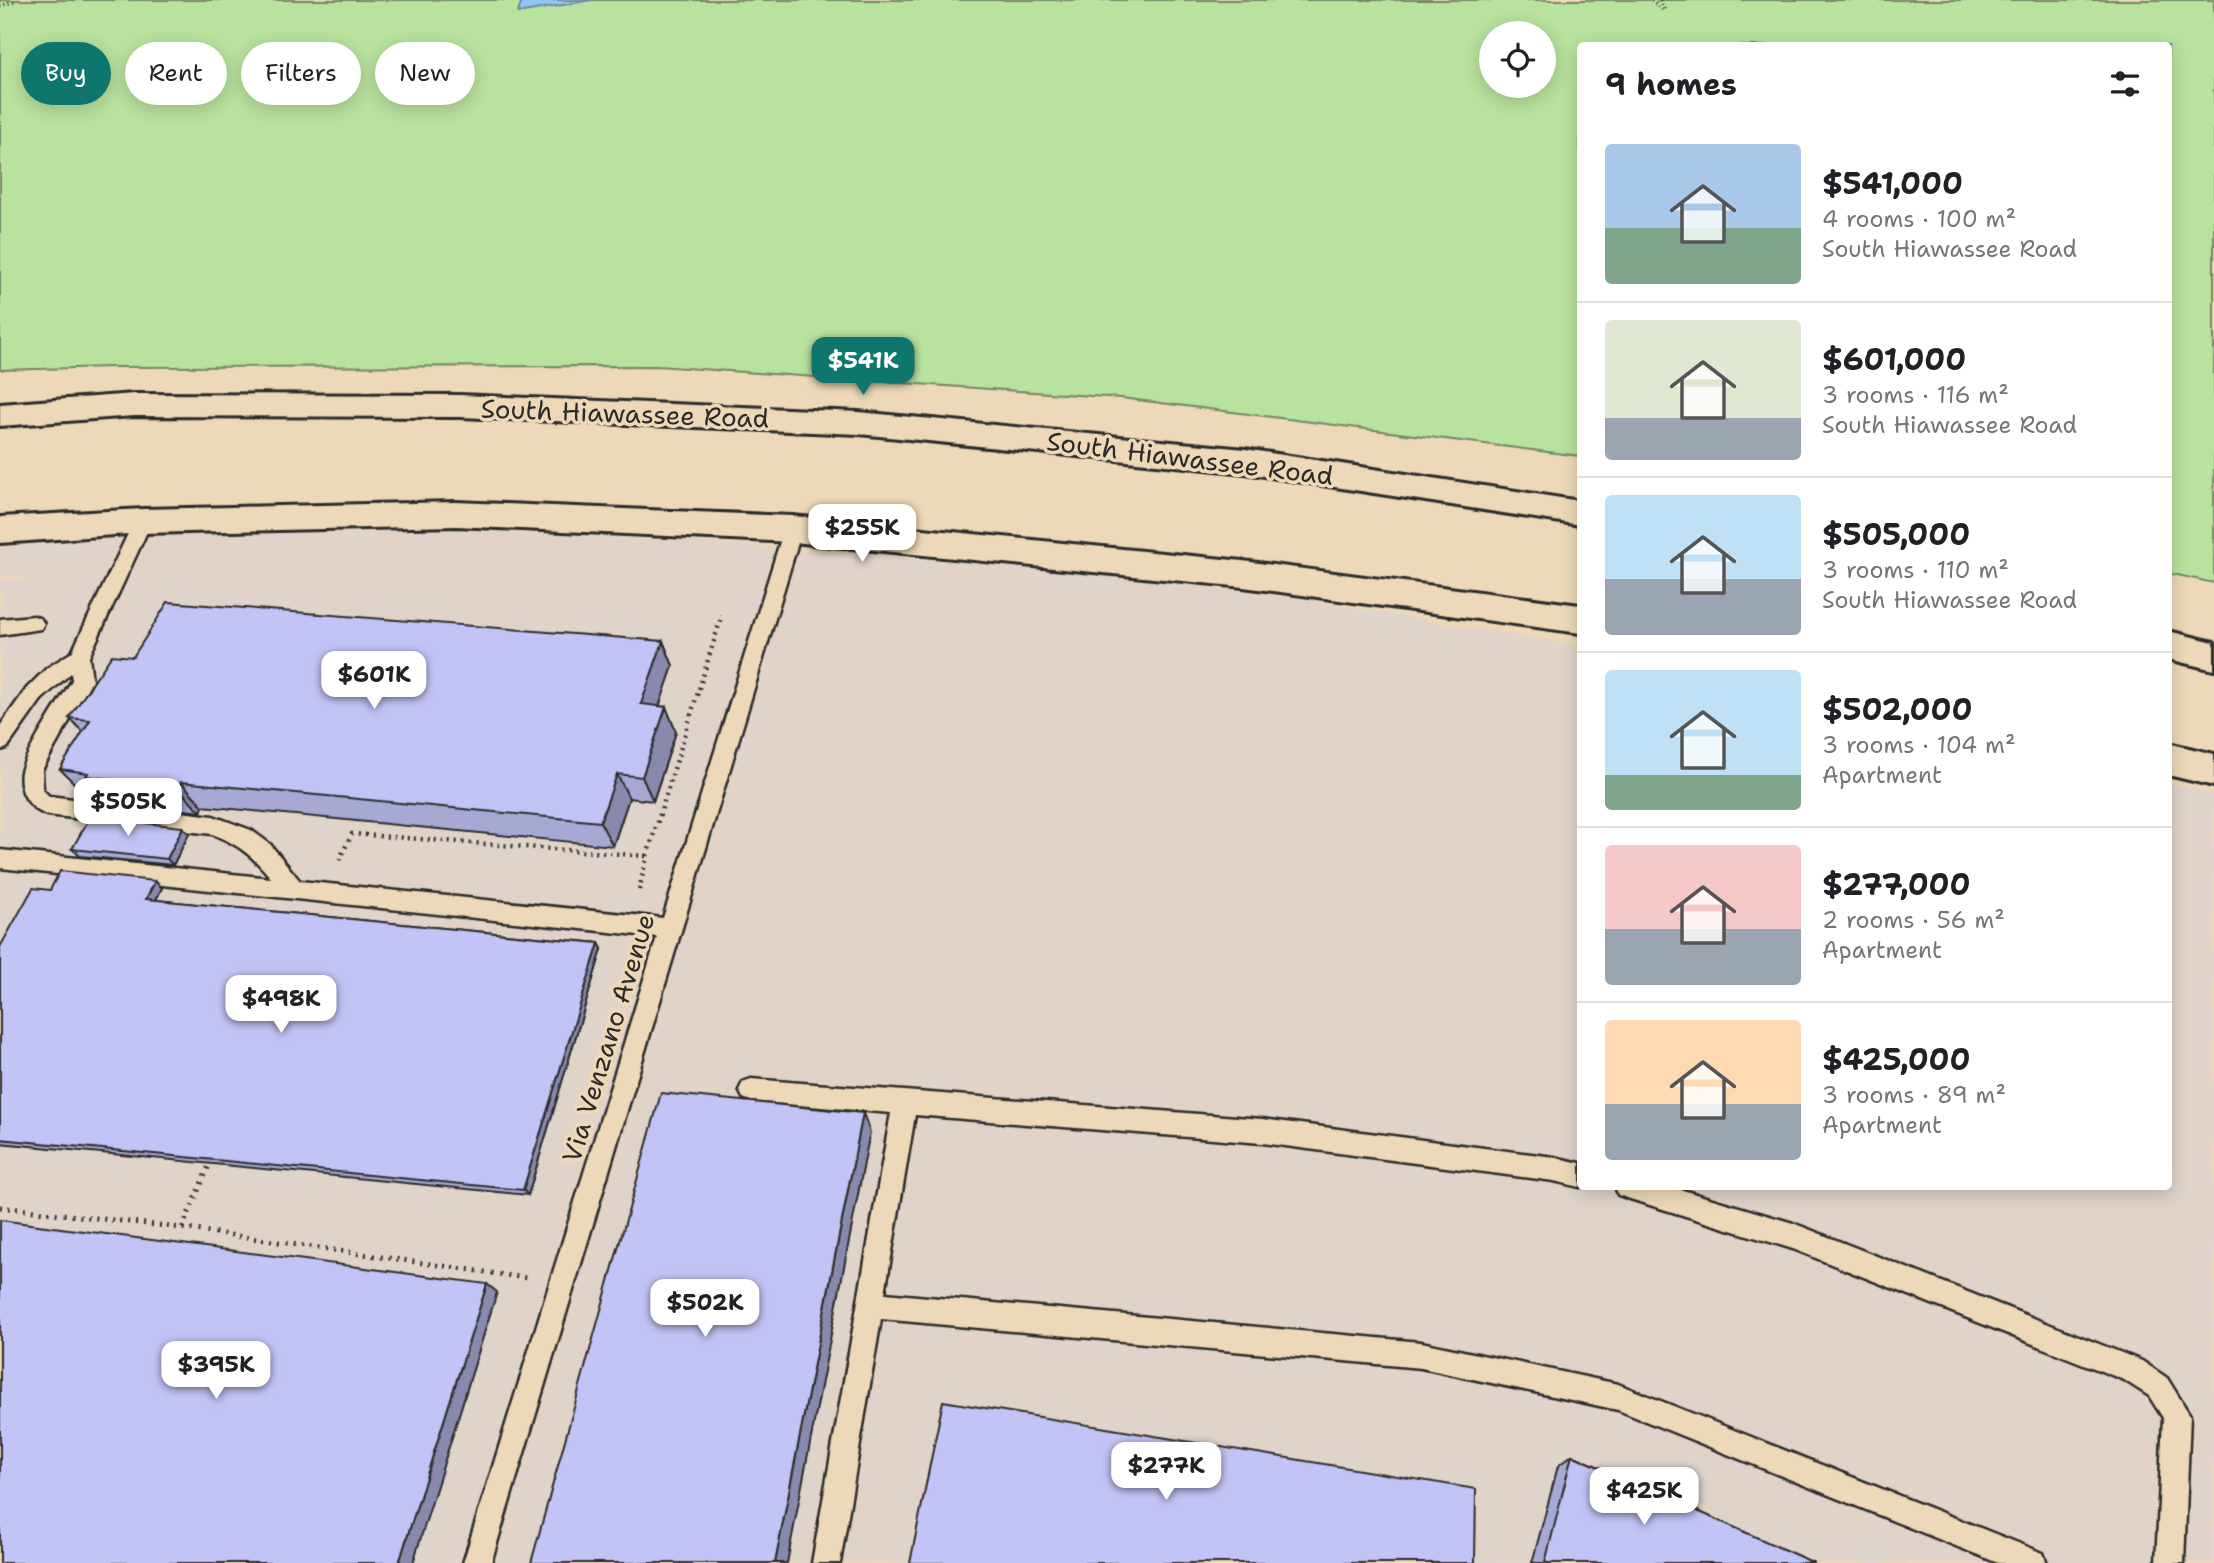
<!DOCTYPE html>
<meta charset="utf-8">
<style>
:root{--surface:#fff;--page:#f2f2f2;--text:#202124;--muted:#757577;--line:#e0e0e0;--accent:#0f766e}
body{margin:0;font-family:"Shantell Sans",sans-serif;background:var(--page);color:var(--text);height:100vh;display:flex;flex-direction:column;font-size:26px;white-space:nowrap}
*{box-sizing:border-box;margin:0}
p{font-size:23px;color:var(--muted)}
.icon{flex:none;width:38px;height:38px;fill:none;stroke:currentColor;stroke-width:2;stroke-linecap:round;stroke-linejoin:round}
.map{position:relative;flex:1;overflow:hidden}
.drawer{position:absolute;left:1577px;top:42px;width:595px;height:1148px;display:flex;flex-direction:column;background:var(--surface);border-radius:7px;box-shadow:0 4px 18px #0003}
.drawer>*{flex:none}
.hud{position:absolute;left:21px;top:42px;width:665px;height:63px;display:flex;gap:14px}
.controls{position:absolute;left:1479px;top:21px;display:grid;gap:14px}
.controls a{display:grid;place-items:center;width:77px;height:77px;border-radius:50%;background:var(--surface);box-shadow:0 4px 18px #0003;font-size:35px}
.price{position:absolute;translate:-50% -60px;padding:0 16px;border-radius:14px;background:#fff;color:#222;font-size:23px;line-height:46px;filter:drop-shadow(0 2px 4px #0008)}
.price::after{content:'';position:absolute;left:50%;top:42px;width:21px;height:16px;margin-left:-10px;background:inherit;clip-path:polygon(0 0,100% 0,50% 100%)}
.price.on{background:var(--accent);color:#fff}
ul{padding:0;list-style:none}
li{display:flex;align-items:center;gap:21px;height:175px;padding:0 28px}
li+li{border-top:2px solid var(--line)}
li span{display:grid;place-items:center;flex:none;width:196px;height:140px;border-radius:7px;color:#555}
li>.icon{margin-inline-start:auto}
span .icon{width:84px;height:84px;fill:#fffc;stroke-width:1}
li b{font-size:30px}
h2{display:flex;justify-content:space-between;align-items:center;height:84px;padding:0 28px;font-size:30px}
.chip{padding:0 24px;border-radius:32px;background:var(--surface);box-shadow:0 4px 18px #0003;font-size:24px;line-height:63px}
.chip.on{background:var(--accent);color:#fff}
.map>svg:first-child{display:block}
.built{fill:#e0d3ca}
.green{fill:#b9e29e;stroke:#728664;stroke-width:2;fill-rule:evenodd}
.water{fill:#93c6f0;stroke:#6988a1;stroke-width:2}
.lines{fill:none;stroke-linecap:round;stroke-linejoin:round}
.lane-casing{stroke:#2b2b2b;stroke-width:5}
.secondary-casing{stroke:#2b2b2b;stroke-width:6}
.path-far2{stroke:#2b2b2b;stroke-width:3.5;stroke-dasharray:1 3.5;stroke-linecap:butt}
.path-far1{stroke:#2b2b2b;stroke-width:4.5;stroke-dasharray:2 5;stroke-linecap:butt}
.path{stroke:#2b2b2b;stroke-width:5;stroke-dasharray:2 6;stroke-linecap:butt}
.lane{fill:#edd9b7;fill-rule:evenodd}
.secondary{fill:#edd9b7;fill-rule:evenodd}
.wall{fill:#a7a9d4;stroke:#2b2b2b;stroke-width:2}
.shaded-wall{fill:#8889ac;stroke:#2b2b2b;stroke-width:2}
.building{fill:#c2c4f6;stroke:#2b2b2b;stroke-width:2}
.labels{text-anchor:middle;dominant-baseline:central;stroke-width:7;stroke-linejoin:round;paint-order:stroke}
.street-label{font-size:26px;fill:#2b2b2b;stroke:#edd9b7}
</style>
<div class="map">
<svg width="2214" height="1563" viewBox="0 0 2214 1563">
<rect width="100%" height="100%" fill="#edd9b7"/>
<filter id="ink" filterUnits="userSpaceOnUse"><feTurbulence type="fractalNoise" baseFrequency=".0143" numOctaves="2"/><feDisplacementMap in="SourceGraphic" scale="14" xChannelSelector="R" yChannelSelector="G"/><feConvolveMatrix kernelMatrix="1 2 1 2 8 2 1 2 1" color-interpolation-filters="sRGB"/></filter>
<g filter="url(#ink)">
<path class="built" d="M423,527L681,540L1043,568L1297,598L1580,646V1186H2168V782L2214,794V1563H0V580L34,578L0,575V541Z"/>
<path class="green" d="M0,0H2214V583L2168,573V46H1580V456L1121,398L657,366L111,367L0,370ZM1491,33H1544V86H1491Z"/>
<path class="water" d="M522,0H591L518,13Z"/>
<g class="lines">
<defs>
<g id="lane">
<path d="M143,514L150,516L152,521L89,657L92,680L42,770L43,790L49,796L213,816L251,830L270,844L300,881L663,918L784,529L786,524H800L802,529L491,1563H463L657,937L0,868V850L271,878C253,856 238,844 212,834L47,815C29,809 18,791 21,772C25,753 61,699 72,680L71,673L41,700L7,748L0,750V726L27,688L47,668L72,652L134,521L136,516Z"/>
<path d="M34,616L41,619L44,624L41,629L0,635V619Z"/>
<path d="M751,1079L1262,1119L1554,1157L1580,1163V1187L1554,1181L1262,1143L915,1115L885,1293L1421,1342L1618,1384L2043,1553L2047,1563H1998L1618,1410L1421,1368L881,1319L840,1563H812L891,1113L751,1101L743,1098L739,1090L743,1082Z"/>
<path d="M1615,1186H1669L1793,1223L2142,1361L2167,1378L2190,1415L2184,1563H2156L2163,1418L2149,1396L2124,1380L1793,1249L1627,1198L1618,1195Z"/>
</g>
<g id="secondary">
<path d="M134,394L460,395L859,412L1245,449L1580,501V525L1245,473L859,434L460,417L134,416L0,426V404Z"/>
<path d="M456,502L793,516L1243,561L1580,605V633L1243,587L793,542L456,526L143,533L0,543V517L143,509Z"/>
<path d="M2168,631L2214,642V670L2168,659Z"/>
<path d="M2168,743L2214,754V786L2168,775Z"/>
</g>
</defs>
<use href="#lane" class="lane-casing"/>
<use href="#secondary" class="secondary-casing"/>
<g class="path-far2">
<path d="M1652,0L1662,10"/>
<path d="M1660,0L1665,11"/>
<path d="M0,6L17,0"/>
</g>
<g class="path-far1">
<path d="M339,860L352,834L647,856"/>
<path d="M639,890L647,856L722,615"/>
</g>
<g class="path">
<path d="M0,1207L182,1228L526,1278"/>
<path d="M182,1228L211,1161"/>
</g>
<use href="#lane" class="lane"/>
<use href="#secondary" class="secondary"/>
</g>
<g class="wall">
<path d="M663,641L673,666L659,706L666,707L676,732L653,801L629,798L613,846L203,806L201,812L110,801L105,796L84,793L60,769L83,732L69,718L133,657Z"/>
<path d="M189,834L173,865L80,856L72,849Z"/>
<path d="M155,881L162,888L156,900L599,943L602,949L528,1195L0,1143V947Z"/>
<path d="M1572,1455L1814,1563H1532L1558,1466Z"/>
</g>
<g class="shaded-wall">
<path d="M663,641L673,666L651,730L641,704Z"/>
<path d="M666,707L676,732L653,801L642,777Z"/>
<path d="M617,774L629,798L613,846L600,822Z"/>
<path d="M181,782L203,806L201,812L178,788Z"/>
<path d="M183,827L189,834L173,865L167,859Z"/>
<path d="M155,881L162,888L153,905L146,899Z"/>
<path d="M599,943L602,949L528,1195L523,1190Z"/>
<path d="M863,1113L870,1132L787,1563H775Z"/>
<path d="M487,1284L497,1292L413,1563H399Z"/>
</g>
<g class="building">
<path d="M168,602L663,641L641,704L666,707L642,777L617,774L600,822L181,782L178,788L86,776L88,773L60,769L90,720L69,718L112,655L133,657Z"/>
<path d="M90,817L183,827L167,859L72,849Z"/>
<path d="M60,871L155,881L146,899L599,943L523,1190L0,1139V947L33,888L50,890Z"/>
<path d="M661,1093L863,1113L775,1563H531Z"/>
<path d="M0,1220L487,1284L399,1563H0Z"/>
<path d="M943,1401L1476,1489L1475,1563H910Z"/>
<path d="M1572,1455L1814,1563H1545Z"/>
</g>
</g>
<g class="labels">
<g class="street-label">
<text transform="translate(625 413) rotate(2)">South Hiawassee Road</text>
<text transform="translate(1190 458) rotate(7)">South Hiawassee Road</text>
<text transform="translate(608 1038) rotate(-73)">Via Venzano Avenue</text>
</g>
</g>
</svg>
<div class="controls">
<a><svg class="icon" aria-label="locate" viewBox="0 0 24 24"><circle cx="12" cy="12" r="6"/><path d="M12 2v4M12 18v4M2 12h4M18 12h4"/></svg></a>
</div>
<b class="price on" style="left:863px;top:397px">$541K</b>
<b class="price" style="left:862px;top:564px">$255K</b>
<b class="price" style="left:374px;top:711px">$601K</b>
<b class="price" style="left:128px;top:838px">$505K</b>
<b class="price" style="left:281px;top:1035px">$498K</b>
<b class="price" style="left:705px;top:1339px">$502K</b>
<b class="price" style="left:216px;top:1401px">$395K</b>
<b class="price" style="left:1166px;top:1502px">$277K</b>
<b class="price" style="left:1644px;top:1527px">$425K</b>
<div class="hud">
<a class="chip on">Buy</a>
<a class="chip">Rent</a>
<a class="chip">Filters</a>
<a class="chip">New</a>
</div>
<section class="drawer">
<h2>9 homes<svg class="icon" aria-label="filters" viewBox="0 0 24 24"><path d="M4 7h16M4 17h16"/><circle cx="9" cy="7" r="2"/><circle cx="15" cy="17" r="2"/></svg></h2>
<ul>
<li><span style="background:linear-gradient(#a9c7e8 60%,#7fa58c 0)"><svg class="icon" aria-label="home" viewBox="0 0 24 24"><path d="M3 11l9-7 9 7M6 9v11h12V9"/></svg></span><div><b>$541,000</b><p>4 rooms · 100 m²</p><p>South Hiawassee Road</p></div></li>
<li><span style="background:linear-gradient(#dfe7d0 70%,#9aa5b1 0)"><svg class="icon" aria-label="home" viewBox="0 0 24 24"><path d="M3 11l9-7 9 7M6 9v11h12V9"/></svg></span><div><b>$601,000</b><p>3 rooms · 116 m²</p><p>South Hiawassee Road</p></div></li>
<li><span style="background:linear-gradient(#bfe0f5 60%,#9aa5b1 0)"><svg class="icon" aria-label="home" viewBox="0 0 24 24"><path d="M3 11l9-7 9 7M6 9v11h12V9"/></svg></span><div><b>$505,000</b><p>3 rooms · 110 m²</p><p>South Hiawassee Road</p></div></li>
<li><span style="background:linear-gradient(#bfe0f5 75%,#7fa58c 0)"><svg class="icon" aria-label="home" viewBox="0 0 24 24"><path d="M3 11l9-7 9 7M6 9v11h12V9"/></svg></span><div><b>$502,000</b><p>3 rooms · 104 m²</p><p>Apartment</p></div></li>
<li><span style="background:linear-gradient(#f6c9c9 60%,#9aa5b1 0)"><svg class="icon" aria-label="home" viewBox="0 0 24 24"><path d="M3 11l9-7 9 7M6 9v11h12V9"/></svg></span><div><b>$277,000</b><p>2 rooms · 56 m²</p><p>Apartment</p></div></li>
<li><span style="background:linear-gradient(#ffd9b3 60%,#9aa5b1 0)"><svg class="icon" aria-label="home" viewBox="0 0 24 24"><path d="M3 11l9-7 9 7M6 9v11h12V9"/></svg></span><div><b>$425,000</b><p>3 rooms · 89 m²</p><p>Apartment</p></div></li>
</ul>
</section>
</div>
